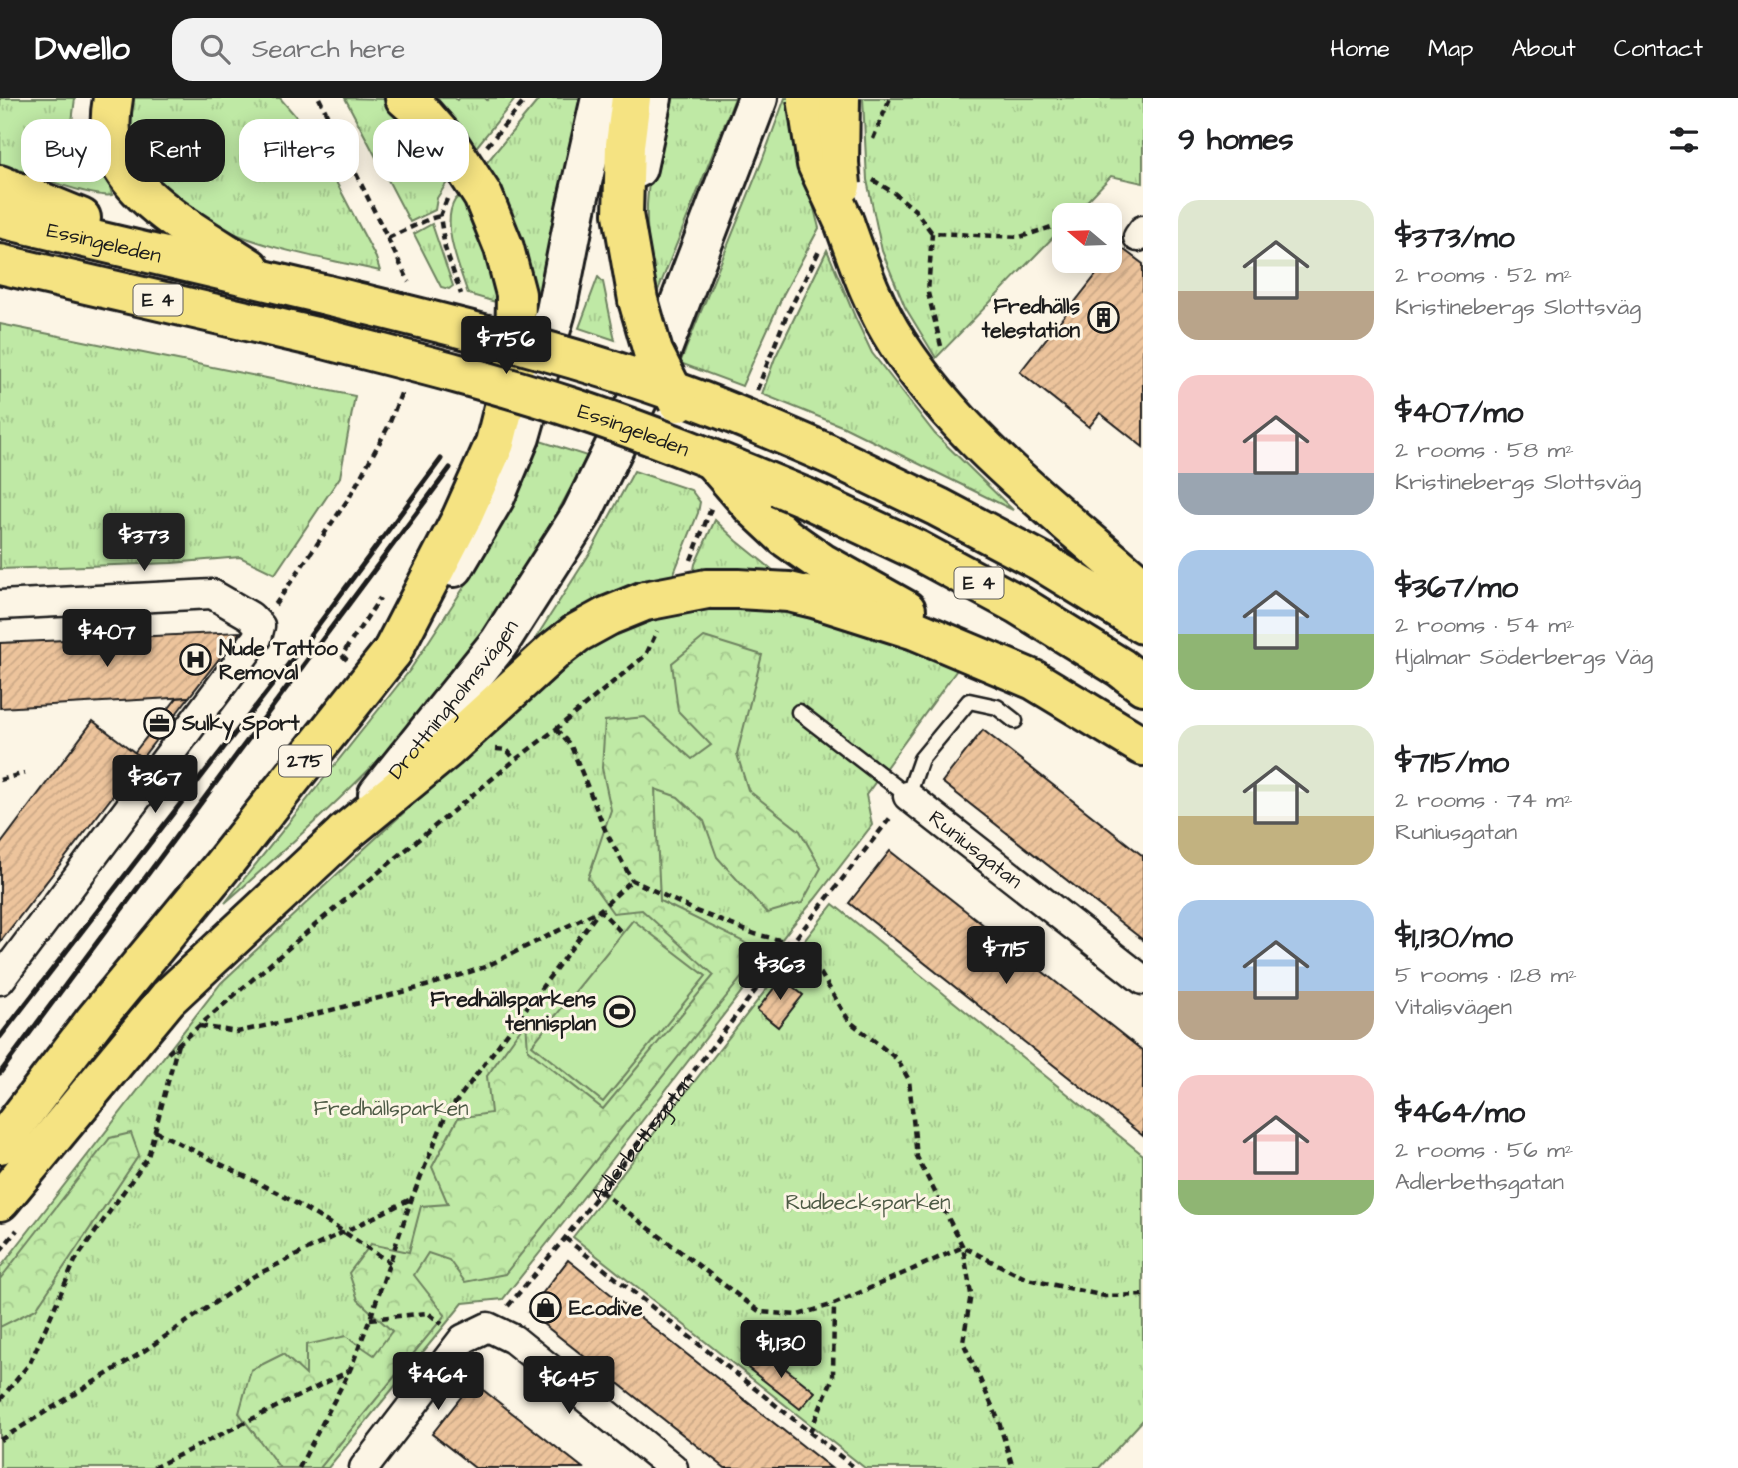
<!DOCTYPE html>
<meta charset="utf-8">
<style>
:root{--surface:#fff;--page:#f2f2f2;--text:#202124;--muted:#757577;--accent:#1c1c1c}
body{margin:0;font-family:"Architects Daughter",sans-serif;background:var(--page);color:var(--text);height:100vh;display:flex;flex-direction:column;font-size:26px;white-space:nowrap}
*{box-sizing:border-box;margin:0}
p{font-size:23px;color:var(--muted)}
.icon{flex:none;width:38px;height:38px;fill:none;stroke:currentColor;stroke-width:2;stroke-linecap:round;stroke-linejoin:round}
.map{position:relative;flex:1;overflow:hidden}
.drawer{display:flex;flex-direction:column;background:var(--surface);width:595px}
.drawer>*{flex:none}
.guide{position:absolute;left:21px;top:21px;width:665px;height:63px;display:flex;gap:14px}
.needle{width:46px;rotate:289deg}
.controls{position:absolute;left:1052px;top:105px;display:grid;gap:14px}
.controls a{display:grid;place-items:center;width:70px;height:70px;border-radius:14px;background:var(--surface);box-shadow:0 4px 18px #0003;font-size:35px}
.price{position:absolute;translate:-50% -60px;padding:0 16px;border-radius:7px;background:var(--accent);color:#fff;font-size:23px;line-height:46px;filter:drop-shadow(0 2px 4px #0008)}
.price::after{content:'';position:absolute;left:50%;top:42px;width:21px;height:16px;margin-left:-10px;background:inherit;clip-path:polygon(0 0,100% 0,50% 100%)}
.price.current{background:#222;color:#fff}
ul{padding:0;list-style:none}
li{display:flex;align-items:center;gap:21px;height:175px;padding:0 35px}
li span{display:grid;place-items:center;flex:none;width:196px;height:140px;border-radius:21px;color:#555}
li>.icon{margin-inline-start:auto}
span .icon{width:84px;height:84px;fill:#fffc;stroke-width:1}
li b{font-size:30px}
h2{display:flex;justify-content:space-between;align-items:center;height:84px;padding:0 35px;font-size:30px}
.tag{padding:0 24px;border-radius:21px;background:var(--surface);box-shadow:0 4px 18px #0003;font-size:24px;line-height:63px}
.tag.current{background:var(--accent);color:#fff}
header{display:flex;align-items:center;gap:42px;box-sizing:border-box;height:98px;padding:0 35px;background:var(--accent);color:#fff}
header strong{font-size:33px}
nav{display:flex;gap:38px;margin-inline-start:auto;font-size:24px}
.search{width:490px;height:63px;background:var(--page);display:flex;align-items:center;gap:18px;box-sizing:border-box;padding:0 24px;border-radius:21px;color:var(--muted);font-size:26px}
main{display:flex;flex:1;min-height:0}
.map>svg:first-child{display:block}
.grass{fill:url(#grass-tufts);stroke:#6e8260;stroke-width:2}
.forest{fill:url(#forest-crowns);stroke:#6e8260;stroke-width:2}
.pitch{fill:#bfe9a5;stroke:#6e8260;stroke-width:2}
.building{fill:url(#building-hatch);stroke:#1c1c1c;stroke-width:2}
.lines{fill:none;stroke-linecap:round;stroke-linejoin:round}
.lane-casing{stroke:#1c1c1c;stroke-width:19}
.street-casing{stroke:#1c1c1c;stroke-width:33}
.secondary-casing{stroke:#1c1c1c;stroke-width:44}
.primary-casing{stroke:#1c1c1c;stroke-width:44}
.highway-casing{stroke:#1c1c1c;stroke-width:44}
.path{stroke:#1c1c1c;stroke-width:4.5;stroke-dasharray:7 5;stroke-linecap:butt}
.lane{stroke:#fcf5e5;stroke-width:14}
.street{stroke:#fcf5e5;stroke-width:28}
.secondary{stroke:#fcf5e5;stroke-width:38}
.primary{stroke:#f5e382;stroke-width:38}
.highway{stroke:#f5e382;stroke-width:38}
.rail{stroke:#1c1c1c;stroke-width:5}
.highway-bridge-casing{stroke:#1c1c1c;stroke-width:44;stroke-linecap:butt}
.highway-bridge{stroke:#f5e382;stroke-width:38}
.labels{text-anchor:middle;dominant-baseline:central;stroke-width:6;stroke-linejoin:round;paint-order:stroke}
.shield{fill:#fcf5e5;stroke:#5f5d58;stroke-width:2}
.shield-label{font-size:19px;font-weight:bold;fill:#1c1c1c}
.street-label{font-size:21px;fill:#1c1c1c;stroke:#fcf5e5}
.poi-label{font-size:21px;font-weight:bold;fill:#1c1c1c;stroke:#fcf5e5;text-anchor:start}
.park-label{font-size:21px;fill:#4d5a45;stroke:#fcf5e5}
</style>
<header>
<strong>Dwello</strong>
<div class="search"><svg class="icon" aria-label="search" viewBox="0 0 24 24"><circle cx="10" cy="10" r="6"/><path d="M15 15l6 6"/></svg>Search here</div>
<nav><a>Home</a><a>Map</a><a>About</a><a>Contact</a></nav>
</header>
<main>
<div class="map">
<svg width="1143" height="1370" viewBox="0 0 1143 1370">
<defs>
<pattern id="grass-tufts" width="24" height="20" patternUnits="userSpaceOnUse" patternTransform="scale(1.75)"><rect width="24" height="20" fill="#bfe9a5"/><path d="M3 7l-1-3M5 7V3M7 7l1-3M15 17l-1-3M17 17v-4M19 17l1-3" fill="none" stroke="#a4c78d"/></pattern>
<pattern id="forest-crowns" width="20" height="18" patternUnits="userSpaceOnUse" patternTransform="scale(1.75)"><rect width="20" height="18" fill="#bfe9a5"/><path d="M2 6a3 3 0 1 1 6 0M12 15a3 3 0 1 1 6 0" fill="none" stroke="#a4c78d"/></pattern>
<pattern id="building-hatch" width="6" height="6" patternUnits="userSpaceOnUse" patternTransform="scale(1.75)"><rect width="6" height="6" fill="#edc49c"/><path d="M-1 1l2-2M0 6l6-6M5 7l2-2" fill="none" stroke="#cba886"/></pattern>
</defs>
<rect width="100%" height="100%" fill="#fcf5e5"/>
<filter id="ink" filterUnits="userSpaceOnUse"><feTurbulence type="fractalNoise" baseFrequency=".0143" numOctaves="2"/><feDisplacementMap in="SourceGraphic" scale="14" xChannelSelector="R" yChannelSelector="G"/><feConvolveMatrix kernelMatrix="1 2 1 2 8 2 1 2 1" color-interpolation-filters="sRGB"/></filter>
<g filter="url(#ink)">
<g class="grass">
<path d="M0,0H75L72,24L110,89L112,97C95,101 21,73 0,66Z"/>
<path d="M131,0H280L311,36L376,160L380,173C298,154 193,143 144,66C137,55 129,40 128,26C128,18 130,8 131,0Z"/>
<path d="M345,0L387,1L453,75L437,100L435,112L410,124Z"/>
<path d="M428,0H455L457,2L460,0H485L487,2L489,0H516L474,52Z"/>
<path d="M540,0H585L539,209L529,208L483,69Z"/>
<path d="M665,0H735L653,205C650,172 646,139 647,107C649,71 658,35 665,0Z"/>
<path d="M785,0H790L803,67L819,130L783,197L742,288L680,265L762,63Z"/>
<path d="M863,0H1143V85L1111,78L1074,117H1064V128L936,260L905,209L882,153L867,82Z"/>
<path d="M463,94L483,139L499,205L468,196C460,171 440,126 455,102C456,101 462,95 463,94Z"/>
<path d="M432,126L453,188L449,191L441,189L414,136Z"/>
<path d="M827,152L855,219L872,255L935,336L1013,412L844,329L762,296L775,260Z"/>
<path d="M598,179L603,184L615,242L579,230Z"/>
<path d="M0,226L355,298L340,379L275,476L240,459L172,465L0,471Z"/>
<path d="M537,342L587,358C541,452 478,548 410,628C382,660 351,690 320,719C288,748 257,777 225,805L410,572L472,477L512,402Z"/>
<path d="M634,373L691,392L700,404L698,415L672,480L530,549L590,455Z"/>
<path d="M715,422L737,443L779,477H693L695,466Z"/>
<path d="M739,506L799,511L873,533L959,569L866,697L872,727L815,801L792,828L565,1123L503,1201L463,1205L328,1370H0V1170L221,885L364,751L490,636L597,544L644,521L691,511Z"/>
<path d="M833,806L1143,1057V1322L1099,1370H865L573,1139Z"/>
</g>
<g class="forest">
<path d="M704,539L762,557L737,656L748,692L800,733L821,770L802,805L767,815L717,759L704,723L678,699L655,691L660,803L742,843L761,855L505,1176L465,1184L449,1162L428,1155L414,1177L445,1217L320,1370H280L239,1315L251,1272L283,1256L306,1277V1247L346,1238L374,1257L392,1233L358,1202L349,1175L371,1146L409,1154L421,1108L448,1106L432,1069L458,1020L491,1015L487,978L526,923L528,952L603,1011L714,877L642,812L613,815L588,780L611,712L602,670L605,623L645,619L692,661L711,647L678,613L672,565Z"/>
<path d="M131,1035L139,1057L36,1211L0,1229V1181L110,1040Z"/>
</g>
<path class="pitch" d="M633,822L706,878L603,1004L532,947Z"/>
<g class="building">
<path d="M1119,148L1143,166V349L1100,315L1089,329L1020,274L1107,163H1110V160Z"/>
<path d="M240,534L189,599L0,610V545Z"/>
<path d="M189,599L142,660L134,655L177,600Z"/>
<path d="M93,623L142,660L0,844V747Z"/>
<path d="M983,632L1143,758V842L942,684Z"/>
<path d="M890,753L1143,953V1038L849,805Z"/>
<path d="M782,880L803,897L778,929L757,912Z"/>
<path d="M568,1162L608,1194L831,1370H725L528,1214Z"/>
<path d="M762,1252L815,1294L800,1311L748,1270Z"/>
<path d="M473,1284L511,1314L583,1370H475L432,1336Z"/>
</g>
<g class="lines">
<defs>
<path id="lane" d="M799,614L908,698L921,661L969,603L997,609L1015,623"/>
<g id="street">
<path d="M1138,139L1143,132"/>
<path d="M0,507L212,496L250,518L260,528L257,540L0,882"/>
<path id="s2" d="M908,698L1143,882"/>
<path d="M364,1370L463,1241L488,1229L513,1241L673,1370"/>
</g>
<g id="secondary">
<path d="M637,70L652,0"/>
<path d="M454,469L495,399L520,339L556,213L576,111L601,0"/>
<path id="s3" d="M378,696L499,545L581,417L661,254L758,0"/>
</g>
<g id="primary">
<path d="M0,1046L95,922L219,772L392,554"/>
<path d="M0,1103L168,900L345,735"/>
</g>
<g id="highway">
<path d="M113,0C109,22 109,49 122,69C147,111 209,143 250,170"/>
<path d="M631,0L625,47L623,116L638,202"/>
<path d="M0,87L81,120"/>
<path id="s4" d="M0,120L327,197"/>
<path d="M844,124C859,166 873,208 898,246C961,343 1057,414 1143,490"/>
<path d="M0,166L316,239"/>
<path d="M826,355L938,409L1042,464L1143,526"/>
<path d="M806,400L917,452L1019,507L1121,570L1143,587"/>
<path d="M752,408L785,439L822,465L906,512"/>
<path d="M707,491H738L789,494L814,500L915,532L1034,582L1143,648"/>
<path d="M392,554L461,421L495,345L515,265L516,196L504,150L483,98L449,46L421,14L405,0"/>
<path d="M345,735L447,651L554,553L577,535L608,518L645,503"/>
</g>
</defs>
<use href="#lane" class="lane-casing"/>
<use href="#street" class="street-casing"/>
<use href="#secondary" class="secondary-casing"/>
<use href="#primary" class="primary-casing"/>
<use href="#highway" class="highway-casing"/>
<g class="path">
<path d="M319,0L409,184"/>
<path d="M873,41L890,0"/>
<path d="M487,48L527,0"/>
<path d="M873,82L894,95L915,112L932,135"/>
<path d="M447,101L440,118L445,150L461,196"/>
<path d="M388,140L429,121L440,118"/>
<path d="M941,248L928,195L932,135L1020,139L1064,125"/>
<path d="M757,292L785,221L819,153"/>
<path d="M691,462L712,408"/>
<path d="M275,507L349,400L388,329L402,293"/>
<path d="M347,562L342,557L380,500"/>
<path d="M556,631L571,648L606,734L632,782L696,813L755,836L792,845L818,871L849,923L897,961L909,982L917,1059L963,1149L971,1196L963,1244L998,1321L1013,1370"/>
<path d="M496,651L507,652L515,662"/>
<path d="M0,682L25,675"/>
<path d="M200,928L237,934L292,922L426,888L485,869L600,812L622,835"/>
<path d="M168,955L322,821L515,662L556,631L646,557L657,533"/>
<path d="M155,1033L280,1096L344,1134L390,1165"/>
<path d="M600,1093L760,1214L798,1217L834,1206L963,1149L1027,1181L1105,1198L1143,1197"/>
<path d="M565,1140L855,1370"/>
<path d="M0,1153L17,1132"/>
<path id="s1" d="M508,1208L565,1140L792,845L891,719"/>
<path d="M370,1221L428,1215L442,1226"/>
<path d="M0,1302L30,1265L75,1163L148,1059L178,946"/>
<path d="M810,1334L833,1279L834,1206"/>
<path d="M0,1342L141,1255L254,1178L411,1101"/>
<path d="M153,1370L349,1273"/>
<path d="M299,1370L350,1272L370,1221L412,1100L446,1017L600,812L632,782"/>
</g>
<use href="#lane" class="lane"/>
<use href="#street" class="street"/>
<use href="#secondary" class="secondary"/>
<use href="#primary" class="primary"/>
<use href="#highway" class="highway"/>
<g class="rail">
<path d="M0,939L304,546L441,361"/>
<path d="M0,975L450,370"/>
</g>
<defs>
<g id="highway-bridge">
<path d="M807,0L817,66L844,124"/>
<path d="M840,0L839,65L841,87"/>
<path d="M327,197C448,227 570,255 687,298C734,315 780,335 826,355"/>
<path d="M638,202L653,254L678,304"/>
<path id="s5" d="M316,239C402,261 488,282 573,310C652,336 729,368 806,400"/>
<path d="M714,364L752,408"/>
<path d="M645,503L707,491"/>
</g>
</defs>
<use href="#highway-bridge" class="highway-bridge-casing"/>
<use href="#highway-bridge" class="highway-bridge"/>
</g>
</g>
<defs>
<symbol id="building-ring" viewBox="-11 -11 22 22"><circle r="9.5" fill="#fcf5e5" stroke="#1c1c1c" stroke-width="1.5"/><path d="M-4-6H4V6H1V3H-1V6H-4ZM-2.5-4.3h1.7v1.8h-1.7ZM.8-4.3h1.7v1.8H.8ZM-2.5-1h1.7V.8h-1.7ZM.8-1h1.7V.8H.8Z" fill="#1c1c1c"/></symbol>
<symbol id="hospital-ring" viewBox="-11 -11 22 22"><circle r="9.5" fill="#fcf5e5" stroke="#1c1c1c" stroke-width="1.5"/><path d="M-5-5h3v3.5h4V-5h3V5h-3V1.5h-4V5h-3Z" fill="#1c1c1c"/></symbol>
<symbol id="office-ring" viewBox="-11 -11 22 22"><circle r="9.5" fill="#fcf5e5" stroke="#1c1c1c" stroke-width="1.5"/><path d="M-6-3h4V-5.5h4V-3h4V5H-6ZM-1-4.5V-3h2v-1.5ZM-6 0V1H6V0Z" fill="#1c1c1c"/></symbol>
<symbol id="stadium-ring" viewBox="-11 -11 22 22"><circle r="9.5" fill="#fcf5e5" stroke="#1c1c1c" stroke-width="1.5"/><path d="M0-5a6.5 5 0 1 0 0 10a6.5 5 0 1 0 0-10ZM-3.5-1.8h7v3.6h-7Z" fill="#1c1c1c"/></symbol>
<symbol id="shop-ring" viewBox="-11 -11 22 22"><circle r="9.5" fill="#fcf5e5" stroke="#1c1c1c" stroke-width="1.5"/><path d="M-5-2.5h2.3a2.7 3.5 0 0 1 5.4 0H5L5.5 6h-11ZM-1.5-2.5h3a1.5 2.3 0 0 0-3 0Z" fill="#1c1c1c"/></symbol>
</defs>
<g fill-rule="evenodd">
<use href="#building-ring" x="1086" y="202" width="35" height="35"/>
<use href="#hospital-ring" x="178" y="544" width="35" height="35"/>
<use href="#office-ring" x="142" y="608" width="35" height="35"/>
<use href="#stadium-ring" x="602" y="896" width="35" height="35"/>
<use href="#shop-ring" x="528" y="1192" width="35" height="35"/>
</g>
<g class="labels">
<g class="shield">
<rect x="133.5" y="186.5" width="49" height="31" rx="5"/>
<rect x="954.5" y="469.5" width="49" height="31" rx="5"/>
<rect x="279" y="647.5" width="52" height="31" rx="5"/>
</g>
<g class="shield-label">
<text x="158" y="202">E 4</text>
<text x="979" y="485">E 4</text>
<text x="305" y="663">275</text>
</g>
<g class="street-label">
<text stroke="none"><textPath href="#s4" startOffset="107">Essingeleden</textPath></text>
<text stroke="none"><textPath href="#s5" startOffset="331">Essingeleden</textPath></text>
<text stroke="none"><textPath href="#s3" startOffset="121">Drottningholmsvägen</textPath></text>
<text stroke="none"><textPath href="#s2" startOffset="86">Runiusgatan</textPath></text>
<text stroke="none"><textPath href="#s1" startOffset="215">Adlerbethsgatan</textPath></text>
</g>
<g class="poi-label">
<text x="1080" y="208" text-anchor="end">Fredhälls<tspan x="1080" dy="24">telestation</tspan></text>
<text x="219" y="550">Nude Tattoo<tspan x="219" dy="24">Removal</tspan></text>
<text x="182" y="625">Sulky Sport</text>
<text x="596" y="901" text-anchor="end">Fredhällsparkens<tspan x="596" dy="24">tennisplan</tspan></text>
<text x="569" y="1210">Ecodive</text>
</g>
<g class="park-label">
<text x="391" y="1010">Fredhällsparken</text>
<text x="868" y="1104">Rudbecksparken</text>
</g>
</g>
</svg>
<div class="controls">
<a><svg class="needle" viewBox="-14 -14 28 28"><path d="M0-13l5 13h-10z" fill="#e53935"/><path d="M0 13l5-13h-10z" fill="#757577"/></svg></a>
</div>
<b class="price" style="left:506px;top:278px">$756</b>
<b class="price current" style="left:144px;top:475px">$373</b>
<b class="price" style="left:107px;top:571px">$407</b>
<b class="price" style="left:155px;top:717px">$367</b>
<b class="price" style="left:1006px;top:888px">$715</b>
<b class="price" style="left:780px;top:904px">$363</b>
<b class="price" style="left:781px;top:1282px">$1,130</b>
<b class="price" style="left:438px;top:1314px">$464</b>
<b class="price" style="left:569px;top:1318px">$645</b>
<div class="guide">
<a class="tag">Buy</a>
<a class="tag current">Rent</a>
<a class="tag">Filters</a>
<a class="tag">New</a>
</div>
</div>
<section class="drawer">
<h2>9 homes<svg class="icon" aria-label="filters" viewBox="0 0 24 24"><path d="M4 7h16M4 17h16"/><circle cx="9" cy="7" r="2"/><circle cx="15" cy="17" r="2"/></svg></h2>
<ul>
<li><span style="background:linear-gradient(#dfe7d0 65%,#b9a48a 0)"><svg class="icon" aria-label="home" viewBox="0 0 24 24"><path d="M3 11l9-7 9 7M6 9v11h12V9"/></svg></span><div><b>$373/mo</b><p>2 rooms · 52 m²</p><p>Kristinebergs Slottsväg</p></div></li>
<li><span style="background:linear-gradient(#f6c9c9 70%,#9aa5b1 0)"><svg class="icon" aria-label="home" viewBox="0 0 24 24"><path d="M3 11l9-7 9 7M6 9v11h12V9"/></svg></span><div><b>$407/mo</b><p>2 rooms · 58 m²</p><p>Kristinebergs Slottsväg</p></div></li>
<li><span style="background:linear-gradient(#a9c7e8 60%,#8fb573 0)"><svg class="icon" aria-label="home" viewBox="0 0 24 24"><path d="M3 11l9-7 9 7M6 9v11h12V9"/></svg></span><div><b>$367/mo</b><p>2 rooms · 54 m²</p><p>Hjalmar Söderbergs Väg</p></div></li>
<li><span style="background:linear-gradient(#dfe7d0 65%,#c2b280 0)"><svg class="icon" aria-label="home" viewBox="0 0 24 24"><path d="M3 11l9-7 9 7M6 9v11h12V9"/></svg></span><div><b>$715/mo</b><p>2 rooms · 74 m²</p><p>Runiusgatan</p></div></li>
<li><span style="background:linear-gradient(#a9c7e8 65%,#b9a48a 0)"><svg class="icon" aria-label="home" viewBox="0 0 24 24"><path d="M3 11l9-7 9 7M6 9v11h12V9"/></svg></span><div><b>$1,130/mo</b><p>5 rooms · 128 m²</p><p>Vitalisvägen</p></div></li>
<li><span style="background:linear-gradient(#f6c9c9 75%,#8fb573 0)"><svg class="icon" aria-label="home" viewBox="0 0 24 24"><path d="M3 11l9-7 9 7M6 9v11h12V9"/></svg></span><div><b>$464/mo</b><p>2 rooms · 56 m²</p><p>Adlerbethsgatan</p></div></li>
</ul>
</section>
</main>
